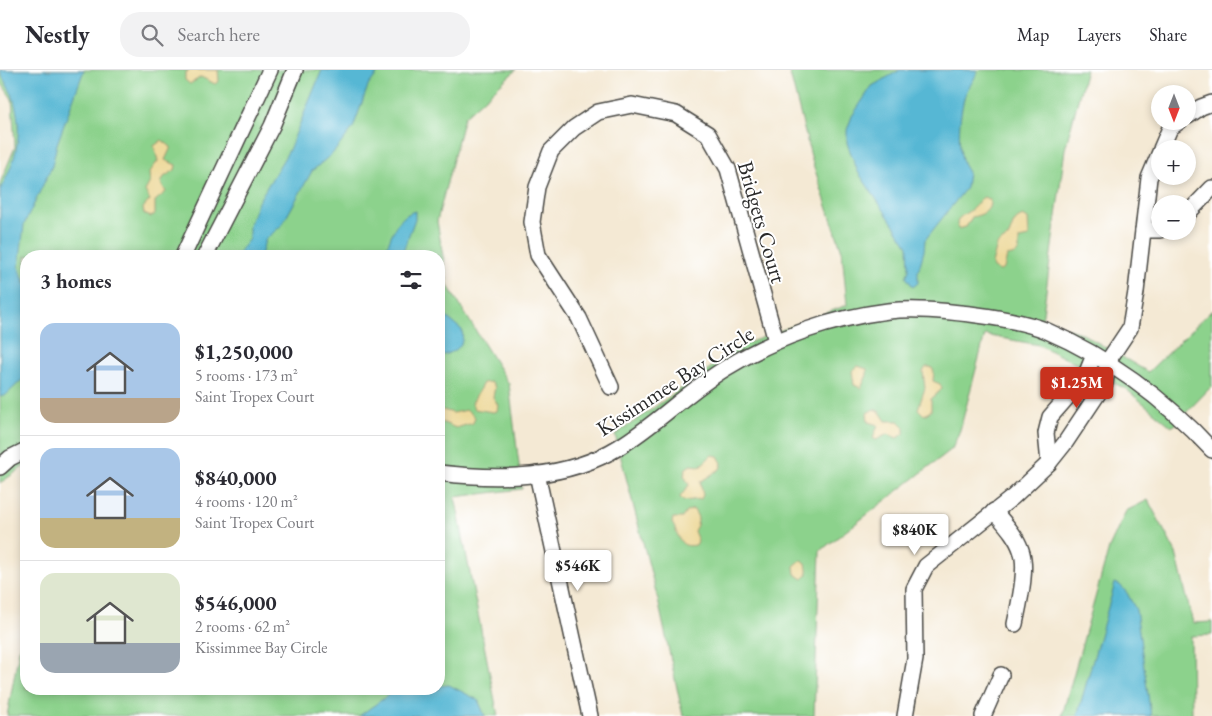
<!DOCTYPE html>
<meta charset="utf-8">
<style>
:root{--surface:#fff;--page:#f2f2f3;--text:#2b2b33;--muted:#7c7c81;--line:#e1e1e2;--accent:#c8321e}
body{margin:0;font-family:"EB Garamond",serif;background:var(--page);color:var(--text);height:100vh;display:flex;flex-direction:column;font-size:19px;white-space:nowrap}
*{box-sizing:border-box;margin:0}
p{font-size:16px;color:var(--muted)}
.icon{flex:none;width:28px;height:28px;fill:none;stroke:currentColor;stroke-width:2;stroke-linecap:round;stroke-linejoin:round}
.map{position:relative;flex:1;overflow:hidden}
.sheet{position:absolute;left:20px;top:180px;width:425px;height:445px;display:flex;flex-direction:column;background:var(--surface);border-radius:20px;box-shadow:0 2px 8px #0003}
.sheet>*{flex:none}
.needle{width:32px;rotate:180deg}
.tools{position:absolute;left:1151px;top:15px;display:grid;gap:10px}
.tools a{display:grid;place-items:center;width:45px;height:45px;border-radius:50%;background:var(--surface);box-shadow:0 2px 8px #0003;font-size:25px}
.price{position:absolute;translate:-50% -42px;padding:0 11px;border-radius:5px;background:#fff;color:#222;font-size:16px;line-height:32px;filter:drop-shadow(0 1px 2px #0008)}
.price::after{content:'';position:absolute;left:50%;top:30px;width:15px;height:11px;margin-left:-8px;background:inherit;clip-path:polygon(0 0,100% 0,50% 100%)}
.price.current{background:var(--accent);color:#fff}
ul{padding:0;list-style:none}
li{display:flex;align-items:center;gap:15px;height:125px;padding:0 20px}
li+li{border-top:1px solid var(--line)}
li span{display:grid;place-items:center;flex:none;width:140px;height:100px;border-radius:15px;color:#555}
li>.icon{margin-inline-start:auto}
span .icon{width:60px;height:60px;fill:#fffc;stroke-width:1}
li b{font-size:21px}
h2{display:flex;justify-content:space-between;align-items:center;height:60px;padding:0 20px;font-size:21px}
header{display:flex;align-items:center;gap:30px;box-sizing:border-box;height:70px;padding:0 25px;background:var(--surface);border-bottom:1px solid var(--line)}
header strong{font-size:24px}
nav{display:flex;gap:28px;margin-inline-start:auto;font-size:18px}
.search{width:350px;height:45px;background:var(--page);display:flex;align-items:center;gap:12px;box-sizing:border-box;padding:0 18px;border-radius:20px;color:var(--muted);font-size:19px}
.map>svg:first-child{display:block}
.green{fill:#8cd28c;stroke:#5c7e5c}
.sand{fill:#eeda9e;stroke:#8c8264}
.water{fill:#56b7d4;stroke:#407180}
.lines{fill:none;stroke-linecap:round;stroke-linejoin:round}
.street-casing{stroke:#494844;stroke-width:18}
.street{stroke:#fff;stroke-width:15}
.labels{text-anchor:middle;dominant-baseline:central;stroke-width:4;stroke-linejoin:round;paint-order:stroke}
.street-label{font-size:22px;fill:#2b2b2b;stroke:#fff}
</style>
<header>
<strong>Nestly</strong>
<div class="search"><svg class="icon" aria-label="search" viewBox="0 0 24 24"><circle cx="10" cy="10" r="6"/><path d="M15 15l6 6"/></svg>Search here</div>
<nav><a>Map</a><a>Layers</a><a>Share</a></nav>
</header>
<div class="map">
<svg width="1212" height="646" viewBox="0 0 1212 646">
<rect width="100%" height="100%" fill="#fff"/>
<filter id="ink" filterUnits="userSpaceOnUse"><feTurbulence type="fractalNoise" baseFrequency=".02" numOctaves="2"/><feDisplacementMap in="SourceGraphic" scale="10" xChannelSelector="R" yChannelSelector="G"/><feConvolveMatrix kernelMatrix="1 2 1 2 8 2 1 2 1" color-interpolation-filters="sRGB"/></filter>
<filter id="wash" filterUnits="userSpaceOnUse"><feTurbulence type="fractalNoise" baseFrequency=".0096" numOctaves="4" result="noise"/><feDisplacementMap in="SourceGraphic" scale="20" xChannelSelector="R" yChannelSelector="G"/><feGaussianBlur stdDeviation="1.12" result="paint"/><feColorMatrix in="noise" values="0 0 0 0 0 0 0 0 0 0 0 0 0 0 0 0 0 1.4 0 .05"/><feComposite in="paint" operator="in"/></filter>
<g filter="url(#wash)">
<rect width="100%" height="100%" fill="#f4e9d4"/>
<g class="green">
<path d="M0,0H516L464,47L437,151L448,216L509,314L522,419L455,427L498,646H7L26,542V619H439V186H26V395L0,413V113L15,77L12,29L0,11Z"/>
<path d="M789,0H1086L1065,79L1042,251L1081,263L1148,302L1212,240V316L1172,357L1126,319L1039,275L985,265L960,360L952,379L820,481L814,646H683L658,530L615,365L743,275L847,235L842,181L813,94Z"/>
<path d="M1148,430L1176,483L1193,553L1212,552V565L1191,566L1192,646H1062L1109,478L1126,441Z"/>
</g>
<g class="sand">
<path d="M190,0H218L219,11L215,14L201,7L190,14L185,10V3Z"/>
<path d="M162,70L171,77L165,90L176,95L175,100L164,107L161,113L166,122L155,131V144L151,147L144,144L143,138L150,130L145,121L150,112L149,103L158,91L154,76Z"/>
<path d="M984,127L990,130C991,142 981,145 972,147L966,157L958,159C954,146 966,145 973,138C978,134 978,130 984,127Z"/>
<path d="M1023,146L1028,149L1029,167L1019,169V180L1016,184L1007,186L1004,199L1000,201L993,198L992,194L997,175L1008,167C1013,159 1011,150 1023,146Z"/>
<path d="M858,296L867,299V305L861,318L854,315L852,301Z"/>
<path d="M926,297H931L934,301L933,311L940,314L942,319L931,329V341L924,345L918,339L925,318L923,302Z"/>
<path d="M491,312L495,317L493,327L498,335L497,341L493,342L474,339L472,333L483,313Z"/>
<path d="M874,339L880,342L886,351H899L904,356V364L897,368L888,364L876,370L873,368L878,355L868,352L867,343Z"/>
<path d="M443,340L453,343L467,340L475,347L473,353L456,358L439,351V343Z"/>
<path d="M712,385L718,386L722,393L720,399L700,412L703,425L701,429L683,431L680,427L689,415L684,405L686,398L691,395L700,396Z"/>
<path d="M693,439C700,448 699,452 694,461L698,471L696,475C677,479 680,465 672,453L673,448H682L686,442Z"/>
<path d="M801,490L806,493L808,504L803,509L795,504L794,496Z"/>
</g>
<g class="water">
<path d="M0,0H84L57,74L52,96L24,155L19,197L26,216V306L6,325L0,327V120C17,88 24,62 13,27C10,18 2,9 0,0Z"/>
<path d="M322,0H380L368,16L353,58L334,82L312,101L282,155L265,170L261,186H236L249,169V156L258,132L289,80Z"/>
<path d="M900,0H977C976,10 968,16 965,25C959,45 955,85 968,102L966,118L925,170L924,181L918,202V213L913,217L906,207L909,200L908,176L858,102L847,73V60L852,46L872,16Z"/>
<path d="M415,141V149L401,186H384C390,169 395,147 415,141Z"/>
<path d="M439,241L462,260C465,278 455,282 439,286Z"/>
<path d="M1115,513L1120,515L1127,523L1136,540L1151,646H1077Z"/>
<path d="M449,615L478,630L485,646H359L397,619H439V616Z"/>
</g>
</g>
<g filter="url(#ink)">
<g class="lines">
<defs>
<g id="street">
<path d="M1188,46L1201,37L1212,33"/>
<path d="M1161,79L1170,58L1180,51"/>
<path d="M1188,143L1212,118"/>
<path d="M1143,160H1160"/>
<path d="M183,186L270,0"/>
<path d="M205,186L272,56L295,0"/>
<path d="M611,317L579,248L538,185L532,152L537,117L551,81L574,58L598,42L632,35L676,44L708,64L728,99L776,271"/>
<path d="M1049,393L1046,363L1050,347L1085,307L1094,285"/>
<path d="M0,397L10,388L26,380"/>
<path d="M439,403C498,410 566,410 619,377C657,354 688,321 726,298C774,268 832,248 888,241C915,238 943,241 970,244C994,247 1022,251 1045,260C1110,288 1164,328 1212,380"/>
<path d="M537,404L590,646"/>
<path d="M994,441C1004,453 1016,465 1021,480C1028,498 1019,534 1015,554"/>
<path d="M905,646L915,589L914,519L926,496L1013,427L1049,393L1065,373L1105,313L1108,291L1130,258L1136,222L1149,108L1160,82"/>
<path d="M983,646L1001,605"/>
</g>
</defs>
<use href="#street" class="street-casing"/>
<use href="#street" class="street"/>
</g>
</g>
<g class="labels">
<g class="street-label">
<text transform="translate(762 152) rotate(74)">Bridgets Court</text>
<text transform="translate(675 311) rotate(-33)">Kissimmee Bay Circle</text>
</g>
</g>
</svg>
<div class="tools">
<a><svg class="needle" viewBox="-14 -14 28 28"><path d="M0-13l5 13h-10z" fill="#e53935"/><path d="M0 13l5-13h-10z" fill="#7c7c81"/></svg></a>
<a>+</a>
<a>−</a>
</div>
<b class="price current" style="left:1077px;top:339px">$1.25M</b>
<b class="price" style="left:915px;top:486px">$840K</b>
<b class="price" style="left:578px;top:522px">$546K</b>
<section class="sheet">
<h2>3 homes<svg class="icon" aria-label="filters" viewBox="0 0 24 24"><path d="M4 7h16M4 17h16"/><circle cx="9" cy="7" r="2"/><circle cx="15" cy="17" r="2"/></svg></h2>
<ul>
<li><span style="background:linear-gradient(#a9c7e8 75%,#b9a48a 0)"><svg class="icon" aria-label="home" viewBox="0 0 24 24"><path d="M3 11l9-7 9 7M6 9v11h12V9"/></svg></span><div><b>$1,250,000</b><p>5 rooms · 173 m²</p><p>Saint Tropex Court</p></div></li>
<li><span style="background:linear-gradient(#a9c7e8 70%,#c2b280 0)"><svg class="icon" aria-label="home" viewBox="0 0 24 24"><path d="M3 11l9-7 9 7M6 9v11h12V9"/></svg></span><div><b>$840,000</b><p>4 rooms · 120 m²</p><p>Saint Tropex Court</p></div></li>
<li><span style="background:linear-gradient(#dfe7d0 70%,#9aa5b1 0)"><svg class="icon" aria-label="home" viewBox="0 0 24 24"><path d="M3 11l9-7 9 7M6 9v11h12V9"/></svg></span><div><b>$546,000</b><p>2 rooms · 62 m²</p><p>Kissimmee Bay Circle</p></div></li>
</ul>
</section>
</div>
